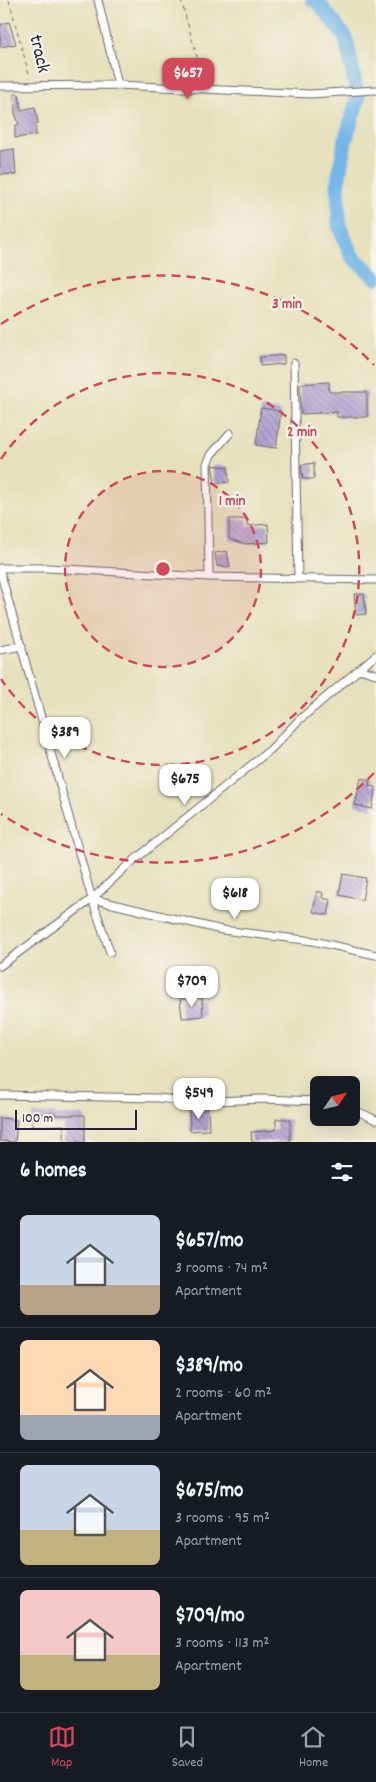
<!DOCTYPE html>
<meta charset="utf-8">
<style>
:root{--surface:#171b24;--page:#20242c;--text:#f1f3f6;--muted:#9ea1a6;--line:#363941;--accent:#d1495b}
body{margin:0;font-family:Dekko,sans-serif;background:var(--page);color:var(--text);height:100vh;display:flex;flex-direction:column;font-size:19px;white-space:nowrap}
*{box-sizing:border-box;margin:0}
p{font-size:16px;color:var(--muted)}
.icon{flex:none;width:28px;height:28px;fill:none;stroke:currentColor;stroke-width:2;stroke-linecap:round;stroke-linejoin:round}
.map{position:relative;height:1142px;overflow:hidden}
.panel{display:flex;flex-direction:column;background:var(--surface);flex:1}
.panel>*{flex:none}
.needle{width:32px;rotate:55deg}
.buttons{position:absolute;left:310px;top:1076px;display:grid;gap:10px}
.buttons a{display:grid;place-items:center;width:50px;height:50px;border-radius:8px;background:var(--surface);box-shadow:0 5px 20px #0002;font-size:25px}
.scale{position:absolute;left:15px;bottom:12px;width:122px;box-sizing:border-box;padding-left:5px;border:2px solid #22223b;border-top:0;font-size:14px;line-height:18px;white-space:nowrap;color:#22223b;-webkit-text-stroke:4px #f7f3e8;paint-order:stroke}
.price{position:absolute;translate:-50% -42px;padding:0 11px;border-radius:10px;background:#fff;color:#222;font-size:16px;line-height:32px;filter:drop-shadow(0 1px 2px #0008)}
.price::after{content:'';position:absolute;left:50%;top:30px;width:15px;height:11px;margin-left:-8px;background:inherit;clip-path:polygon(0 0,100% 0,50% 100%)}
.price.selected{background:var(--accent);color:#fff}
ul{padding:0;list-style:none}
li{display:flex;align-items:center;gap:15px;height:125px;padding:0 20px}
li+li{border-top:1px solid var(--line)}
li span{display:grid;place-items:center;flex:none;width:140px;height:100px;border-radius:8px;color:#555}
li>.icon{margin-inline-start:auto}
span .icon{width:60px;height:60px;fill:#fffc;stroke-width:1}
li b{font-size:21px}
h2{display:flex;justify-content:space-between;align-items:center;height:60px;padding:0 20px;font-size:21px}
.dock{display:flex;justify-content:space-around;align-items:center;height:70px;border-top:1px solid var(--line);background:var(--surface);font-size:14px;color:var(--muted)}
.dock a{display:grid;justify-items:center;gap:2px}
.dock .selected{color:var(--accent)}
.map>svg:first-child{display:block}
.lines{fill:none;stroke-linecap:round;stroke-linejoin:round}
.river{stroke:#74b6e9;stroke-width:15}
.building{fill:url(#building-back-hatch)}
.street-casing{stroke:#676468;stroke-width:9}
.path{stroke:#676468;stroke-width:1;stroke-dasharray:4 4;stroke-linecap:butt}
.street{stroke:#fff;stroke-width:7}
.ring{fill:none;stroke:#d1495b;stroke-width:2.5;stroke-dasharray:9 6}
.labels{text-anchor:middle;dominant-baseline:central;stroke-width:4.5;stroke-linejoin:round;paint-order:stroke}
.street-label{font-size:19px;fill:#22223b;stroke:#f7f3e8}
.centre{fill:#d1495b;stroke:#f7f3e8;stroke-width:2.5}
.ring-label{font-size:15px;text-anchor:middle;font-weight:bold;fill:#d1495b;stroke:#f7f3e8;stroke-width:4.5;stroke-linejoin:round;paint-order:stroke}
</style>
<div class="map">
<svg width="376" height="1142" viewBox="0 0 376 1142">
<defs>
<pattern id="building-back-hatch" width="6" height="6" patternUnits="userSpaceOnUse" patternTransform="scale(1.25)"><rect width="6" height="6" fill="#afa0d0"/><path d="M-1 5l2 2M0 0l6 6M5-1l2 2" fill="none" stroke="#8e82aa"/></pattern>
</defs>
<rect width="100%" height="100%" fill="#f7f3e8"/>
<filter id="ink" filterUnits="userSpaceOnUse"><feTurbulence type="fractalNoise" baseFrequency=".02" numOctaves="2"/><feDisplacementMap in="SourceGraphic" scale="10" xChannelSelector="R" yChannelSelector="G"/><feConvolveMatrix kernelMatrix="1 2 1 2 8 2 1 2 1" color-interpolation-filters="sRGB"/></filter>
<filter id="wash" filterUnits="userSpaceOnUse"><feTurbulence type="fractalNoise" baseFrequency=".0096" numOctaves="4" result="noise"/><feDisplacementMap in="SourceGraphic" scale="20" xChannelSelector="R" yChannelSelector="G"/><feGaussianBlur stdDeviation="1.12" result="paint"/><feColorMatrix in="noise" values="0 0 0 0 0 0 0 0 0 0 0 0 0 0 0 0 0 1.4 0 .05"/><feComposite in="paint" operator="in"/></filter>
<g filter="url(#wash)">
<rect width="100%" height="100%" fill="#e6e0bc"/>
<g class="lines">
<path class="river" d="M313,0L318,2L346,38L358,98L345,141L338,181L339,226L352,256L376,278"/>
</g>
<g id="blocks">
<g class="building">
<path d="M9,22L16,44L0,47V25Z"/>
<path d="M14,94H19L21,110L35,107L38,123L35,125L36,135L15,138V126L19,124L15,113Z"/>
<path d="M14,149L16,175L0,174V151Z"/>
<path d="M284,355V364L260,366V357Z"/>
<path d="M329,382V392H367V417H337V412L301,414L300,384Z"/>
<path d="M261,408L281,411L276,448L256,445Z"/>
<path d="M314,463V479H303L301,465Z"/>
<path d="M212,465L228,467L229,482L215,483Z"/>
<path d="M229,519H247V526L268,524L269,542L246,544L229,539Z"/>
<path d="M227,551L230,567L217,566L215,553Z"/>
<path d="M354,594H364L366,614L356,615Z"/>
<path d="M361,778L370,780L369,786L376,787L372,809L355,805Z"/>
<path d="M343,874L366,878L362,900L339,895Z"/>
<path d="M317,891L323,893L322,898L331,900L328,915L313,912Z"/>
<path d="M202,998L203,1016L182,1018L180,999Z"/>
<path d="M208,1108L209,1130L190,1131L189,1109Z"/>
<path d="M55,1113V1115H85V1142H64V1125L32,1126V1114Z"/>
<path d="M0,1118L17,1120L15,1142L0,1141Z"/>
<path d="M276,1119H290V1141L252,1142L251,1132L276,1130Z"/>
</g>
</g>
</g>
<g filter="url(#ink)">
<use href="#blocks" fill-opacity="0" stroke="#676468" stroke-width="1"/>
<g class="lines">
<defs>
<g id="street">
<path d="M98,0L118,85"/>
<path d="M0,86L118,85L310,94L376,90"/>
<path d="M294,363L298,579"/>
<path d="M0,568H47L209,577L376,580"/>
<path d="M0,571L92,899L110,952"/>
<path d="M209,577L207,464L211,455L230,433"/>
<path d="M0,650L22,646"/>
<path d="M359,669L376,674"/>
<path d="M92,899L222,930L313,941L376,955"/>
<path d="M0,966L92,899L127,866L271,749L299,720L376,655"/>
<path d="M0,1095L158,1098L193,1102L262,1099L319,1101"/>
<path d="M351,1108L376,1120"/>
</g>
</defs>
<use href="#street" class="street-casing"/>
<g class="path">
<path d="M9,0L30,78"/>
<path d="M181,0L204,82"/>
</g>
<use href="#street" class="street"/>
</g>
</g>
<circle cx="163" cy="569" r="98" fill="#d1495b" fill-opacity=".12"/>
<g class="ring">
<circle cx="163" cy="569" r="98"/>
<path d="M1 459A196 196 0 1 1 1 679"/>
<path d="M374 773A294 294 0 0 1 1 814M1 324A294 294 0 0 1 374 365"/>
</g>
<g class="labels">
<g class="street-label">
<text transform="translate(38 54) rotate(76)">track</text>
</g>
</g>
<circle cx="163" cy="569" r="8" class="centre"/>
<g class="ring-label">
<text x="287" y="308">3 min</text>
<text x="302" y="436">2 min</text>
<text x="232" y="505">1 min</text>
</g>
</svg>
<div class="buttons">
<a><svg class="needle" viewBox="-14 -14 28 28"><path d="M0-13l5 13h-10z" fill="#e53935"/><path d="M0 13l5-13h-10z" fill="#9ea1a6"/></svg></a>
</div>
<div class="scale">100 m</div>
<b class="price selected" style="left:188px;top:100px">$657</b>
<b class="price" style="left:65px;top:759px">$389</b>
<b class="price" style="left:185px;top:806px">$675</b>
<b class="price" style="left:235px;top:920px">$618</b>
<b class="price" style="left:192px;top:1008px">$709</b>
<b class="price" style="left:199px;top:1120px">$549</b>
</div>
<section class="panel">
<h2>6 homes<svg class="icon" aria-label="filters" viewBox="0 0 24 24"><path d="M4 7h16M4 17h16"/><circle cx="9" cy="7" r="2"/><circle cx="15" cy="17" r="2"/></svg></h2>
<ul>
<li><span style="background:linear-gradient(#c9d6e8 70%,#b9a48a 0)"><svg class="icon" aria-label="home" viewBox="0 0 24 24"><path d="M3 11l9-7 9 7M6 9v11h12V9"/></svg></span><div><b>$657/mo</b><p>3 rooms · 74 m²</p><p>Apartment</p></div></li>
<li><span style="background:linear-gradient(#ffd9b3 75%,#9aa5b1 0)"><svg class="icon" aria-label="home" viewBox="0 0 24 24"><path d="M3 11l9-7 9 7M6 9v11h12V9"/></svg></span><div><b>$389/mo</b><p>2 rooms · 60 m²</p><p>Apartment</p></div></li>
<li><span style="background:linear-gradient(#c9d6e8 65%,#c2b280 0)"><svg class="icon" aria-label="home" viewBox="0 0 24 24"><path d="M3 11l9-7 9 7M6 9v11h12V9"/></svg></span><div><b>$675/mo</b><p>3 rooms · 95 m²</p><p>Apartment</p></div></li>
<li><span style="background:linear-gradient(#f6c9c9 65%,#c2b280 0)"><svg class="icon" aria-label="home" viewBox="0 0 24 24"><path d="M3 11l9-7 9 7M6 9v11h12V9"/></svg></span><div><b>$709/mo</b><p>3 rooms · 113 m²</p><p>Apartment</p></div></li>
</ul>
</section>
<nav class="dock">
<a class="selected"><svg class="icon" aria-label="map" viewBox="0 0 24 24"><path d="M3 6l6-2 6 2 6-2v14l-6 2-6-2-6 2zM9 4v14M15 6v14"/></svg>Map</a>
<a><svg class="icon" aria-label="saved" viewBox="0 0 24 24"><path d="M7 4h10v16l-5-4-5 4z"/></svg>Saved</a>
<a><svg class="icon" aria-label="home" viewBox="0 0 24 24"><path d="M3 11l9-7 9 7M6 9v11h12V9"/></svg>Home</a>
</nav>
